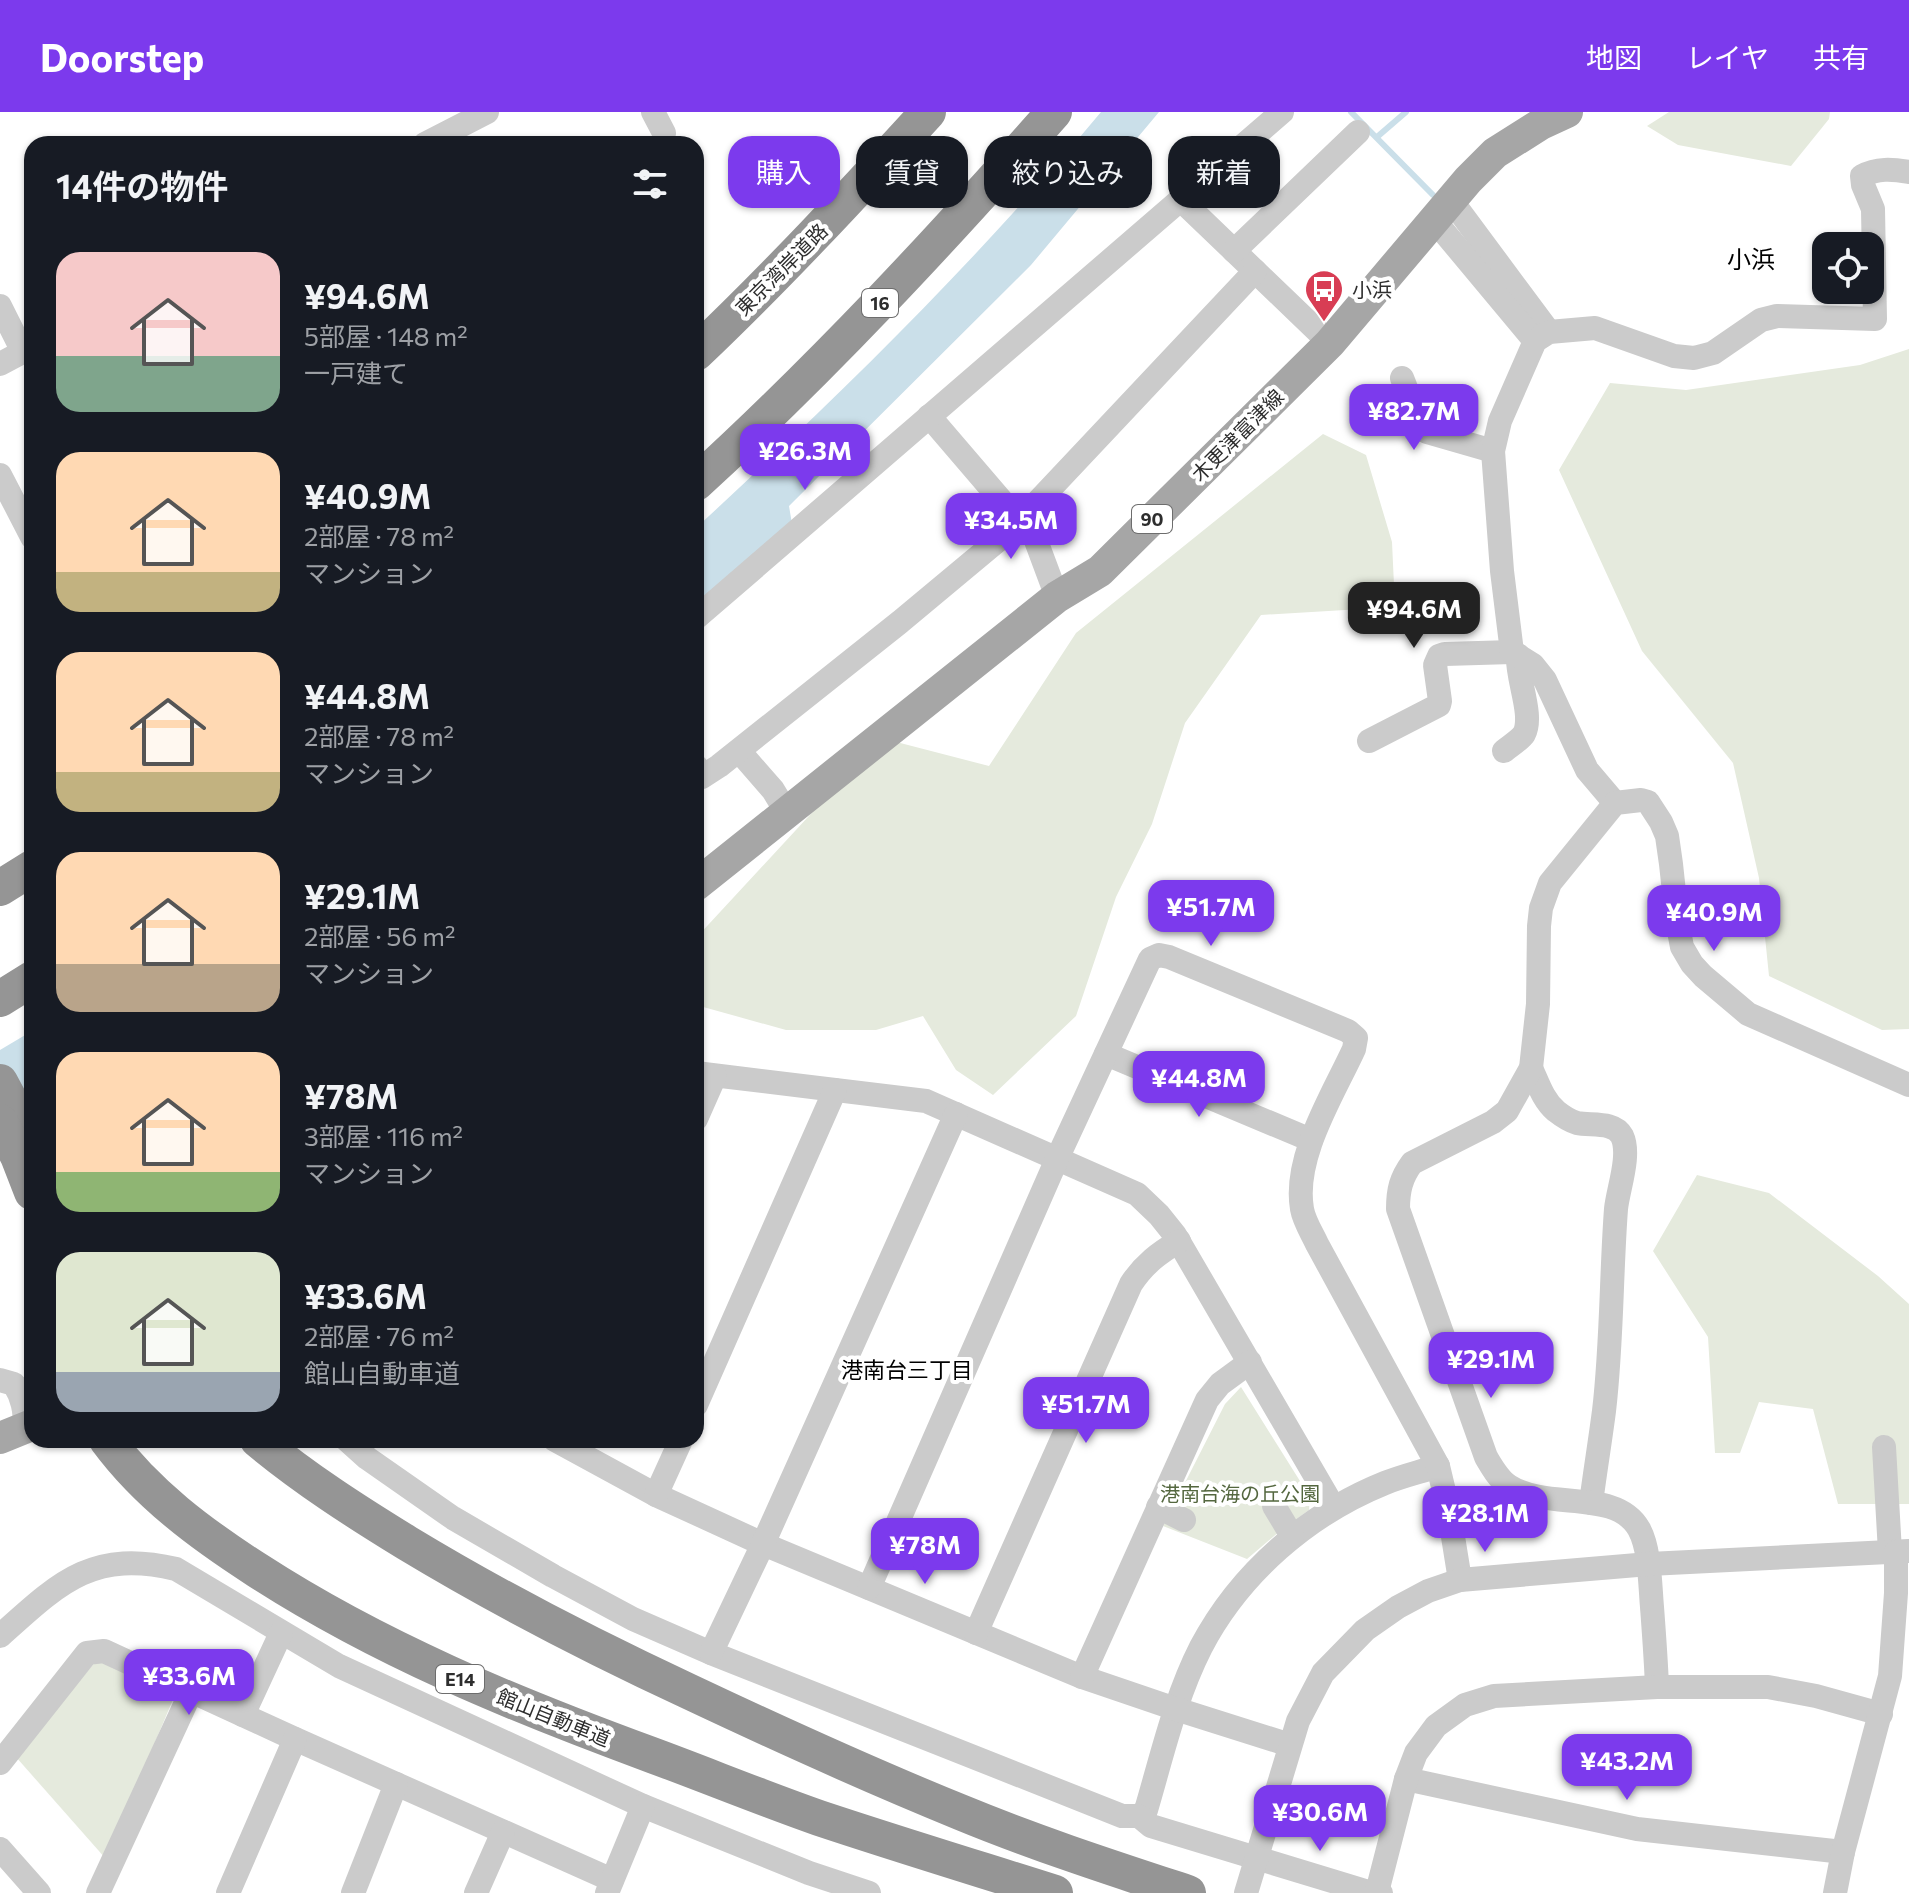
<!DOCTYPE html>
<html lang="ja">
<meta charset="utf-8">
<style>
:root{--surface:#171b24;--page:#242831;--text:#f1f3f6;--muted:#9ea1a6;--accent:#7c3aed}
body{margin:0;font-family:Commissioner,"Noto Sans JP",sans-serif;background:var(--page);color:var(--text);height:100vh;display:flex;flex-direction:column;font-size:30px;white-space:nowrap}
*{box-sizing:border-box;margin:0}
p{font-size:26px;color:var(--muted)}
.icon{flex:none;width:44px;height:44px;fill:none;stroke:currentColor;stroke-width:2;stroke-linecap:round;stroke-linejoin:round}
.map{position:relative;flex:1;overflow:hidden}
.sheet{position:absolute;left:24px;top:24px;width:680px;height:1312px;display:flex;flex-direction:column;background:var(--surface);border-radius:24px;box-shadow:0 2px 6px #0004}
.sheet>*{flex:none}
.banner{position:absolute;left:728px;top:24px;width:760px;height:72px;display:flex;gap:16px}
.tools{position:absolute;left:1812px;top:120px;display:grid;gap:16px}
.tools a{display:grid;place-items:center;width:72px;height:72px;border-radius:16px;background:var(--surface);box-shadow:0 2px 6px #0004;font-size:40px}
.price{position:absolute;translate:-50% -68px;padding:0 18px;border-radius:16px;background:var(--accent);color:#fff;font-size:26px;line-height:52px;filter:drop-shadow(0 2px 4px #0008)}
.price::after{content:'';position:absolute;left:50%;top:48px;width:24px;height:18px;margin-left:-12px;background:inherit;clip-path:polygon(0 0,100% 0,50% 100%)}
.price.active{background:#222;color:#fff}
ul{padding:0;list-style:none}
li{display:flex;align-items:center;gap:24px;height:200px;padding:0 32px}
li span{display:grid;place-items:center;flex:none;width:224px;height:160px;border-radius:24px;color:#555}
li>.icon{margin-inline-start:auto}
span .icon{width:96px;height:96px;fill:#fffc;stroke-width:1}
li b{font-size:34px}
h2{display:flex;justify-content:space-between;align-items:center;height:96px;padding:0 32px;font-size:34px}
.tag{padding:0 28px;border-radius:24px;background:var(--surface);box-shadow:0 2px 6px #0004;font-size:28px;line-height:72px}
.tag.active{background:var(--accent);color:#fff}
header{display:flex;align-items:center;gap:48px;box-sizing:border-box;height:112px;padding:0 40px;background:var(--accent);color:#fff}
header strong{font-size:38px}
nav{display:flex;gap:44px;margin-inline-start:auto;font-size:28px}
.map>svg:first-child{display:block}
.green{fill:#e5eadd}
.water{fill:#cadfe9}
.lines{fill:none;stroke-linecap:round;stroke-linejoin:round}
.stream{stroke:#cadfe9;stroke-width:6}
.minor{stroke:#cbcbcb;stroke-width:24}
.major{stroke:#a6a6a6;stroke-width:32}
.highway{stroke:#959595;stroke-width:36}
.labels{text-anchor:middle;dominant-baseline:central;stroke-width:8;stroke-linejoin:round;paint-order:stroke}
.shield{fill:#fff;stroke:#6d6d6d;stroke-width:2}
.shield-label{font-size:18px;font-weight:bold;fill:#2e2e2e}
.street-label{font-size:20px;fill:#2e2e2e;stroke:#fff}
.poi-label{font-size:20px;fill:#2e2e2e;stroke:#fff;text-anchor:start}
.park-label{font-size:20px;fill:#54673f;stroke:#fff}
.neighbourhood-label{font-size:22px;fill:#000;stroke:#fff}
.quarter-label{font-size:24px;fill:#000;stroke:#fff}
</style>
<header>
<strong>Doorstep</strong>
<nav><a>地図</a><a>レイヤ</a><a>共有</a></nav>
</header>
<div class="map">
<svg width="1909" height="1781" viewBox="0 0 1909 1781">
<rect width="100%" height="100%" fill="#fff"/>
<g class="green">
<path d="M1669,0H1830L1829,7L1791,54L1678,33L1647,14Z"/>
<path d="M1909,237V917L1882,918L1769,864L1759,766L1733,651L1642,539L1559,358L1610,271L1686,278L1860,253Z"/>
<path d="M1323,322L1366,343L1392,430L1395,495L1261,503L1185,611L1152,712L1116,785L1076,904L993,983L956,958L923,904L876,918H786L696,893V826L881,626L989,654L1076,521Z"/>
<path d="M1697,1063L1769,1081L1878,1164L1909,1192V1392H1838L1813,1297L1759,1290L1740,1341H1715L1708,1225L1653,1139Z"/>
<path d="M1241,1275L1310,1385L1309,1398L1280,1419L1247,1447L1163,1414L1225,1292Z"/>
<path d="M104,1547L164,1573L174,1585L106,1747L16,1645L96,1549Z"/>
</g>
<g class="water">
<path d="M1101,0H1159L1031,153L789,394L792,412L696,495V416C838,285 977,149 1101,0Z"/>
<path d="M32,919V981L26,980L0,994V938Z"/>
</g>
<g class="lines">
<g class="stream">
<path d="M1351,0L1433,83"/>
<path d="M1377,25L1406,0"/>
</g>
<g class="minor">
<path d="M653,0L664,21"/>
<path d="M425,32L487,0"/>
<path d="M1180,87L1330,231"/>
<path d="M1451,88L1549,220"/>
<path d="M1434,108L1535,229"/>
<path d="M1234,139L1358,20"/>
<path d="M0,194L23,240"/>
<path d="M0,252L32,235"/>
<path d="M1402,266L1422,317L1427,320L1493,339"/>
<path d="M929,304L1019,409"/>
<path d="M0,363L32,425"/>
<path d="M1026,402L1057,485"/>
<path d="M696,506L1282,0"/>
<path d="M1369,629L1439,593L1440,589L1435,553L1439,544L1445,542L1512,540"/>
<path d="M739,639L773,678L787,701"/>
<path d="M1504,639C1510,634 1520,628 1524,622C1534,603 1516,565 1518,543"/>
<path d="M696,654L702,665L719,654L900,510L1014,415L1255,159"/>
<path d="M1615,691L1587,658L1545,568L1533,553L1512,540L1502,459L1493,339L1500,309L1535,229L1549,220L1595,216L1674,244L1694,246L1713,241L1761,208L1777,204L1875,207L1873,97L1863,73L1862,64C1877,56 1892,57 1909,60"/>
<path d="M1106,942L1311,1028"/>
<path d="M1531,956C1538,971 1543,988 1556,999C1561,1003 1570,1009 1577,1011C1591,1014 1614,1009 1622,1024C1631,1043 1618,1077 1616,1097C1611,1164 1612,1232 1604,1299C1600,1330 1595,1360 1591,1391"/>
<path d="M696,961L926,989L1137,1082L1159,1103L1175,1123L1334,1396"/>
<path d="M696,1007L715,964"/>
<path d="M0,1268L14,1272C23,1286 25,1299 25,1316"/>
<path d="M696,1293L835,978"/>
<path d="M347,1328L367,1346L453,1406L553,1464L633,1507L711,1541L1122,1704H1139L1146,1698C1162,1644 1175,1586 1201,1535C1240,1461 1308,1402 1385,1371C1402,1364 1420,1360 1438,1354"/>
<path d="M555,1328L656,1383L763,1432L1082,1565L1176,1597L1290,1633"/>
<path d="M1884,1335L1890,1440"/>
<path d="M656,1383L681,1328"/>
<path d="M1274,1394L1292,1424"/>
<path d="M1158,1395L1184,1408"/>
<path d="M869,1476L1057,1047L1150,847L1159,843L1169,845L1348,919L1356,926L1354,937C1333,983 1293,1045 1302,1097C1304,1109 1312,1121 1317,1132L1438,1354L1449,1400L1460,1468"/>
<path d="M976,1521L1131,1172C1144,1152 1159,1141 1179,1129"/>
<path d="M0,1524C59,1471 92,1437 176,1457L339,1554L643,1694L809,1761L869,1781"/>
<path d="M711,1541L763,1432L956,1002"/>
<path d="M1082,1565L1207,1288L1220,1272L1250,1250"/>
<path d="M1657,1575C1656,1548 1654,1522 1652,1495C1650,1472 1650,1437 1639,1417C1616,1376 1548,1399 1509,1374C1499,1368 1492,1355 1486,1345L1398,1097C1398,1078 1401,1066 1412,1051L1493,1010L1507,999L1531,956L1538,892L1539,814L1541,796L1550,771L1615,691L1641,688L1648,690L1661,710L1667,724L1671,752L1677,808L1682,835L1692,852L1703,864L1748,902L1909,973"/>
<path d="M243,1603L281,1521"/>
<path d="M0,1651L87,1541L104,1539L295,1627L612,1768"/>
<path d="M1406,1667L1637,1717L1843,1740"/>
<path d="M1139,1704L1151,1714L1365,1779L1381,1781"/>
<path d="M0,1737L39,1781"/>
<path d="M1377,1780L1406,1667L1416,1641L1436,1614L1465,1593L1494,1584L1657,1575H1768L1816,1584L1881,1602"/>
<path d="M98,1781L191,1580"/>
<path d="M228,1781L295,1627"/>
<path d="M353,1781L396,1672"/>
<path d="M476,1781L503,1720"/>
<path d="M607,1781L643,1694"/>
<path d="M1246,1781L1298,1609L1323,1561L1365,1518L1398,1495L1428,1479L1460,1468L1649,1452L1909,1439"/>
<path d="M1835,1781L1843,1740L1890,1564L1896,1481V1440"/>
</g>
<g class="major">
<path d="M696,773L1057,485L1100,459L1330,231L1468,68L1495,41L1541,12L1567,0"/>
<path d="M0,1326L32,1313"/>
</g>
<g class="highway">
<path d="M696,241C777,164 853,82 928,0"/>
<path d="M696,371C823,255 940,129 1054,0"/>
<path d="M0,776L32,756"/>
<path d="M0,887L32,867"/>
<path d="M0,970L31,1028"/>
<path d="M0,1010L18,1044L32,1080"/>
<path d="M107,1328C147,1382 201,1422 257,1458C379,1537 513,1592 649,1642C706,1663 762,1686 819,1706C897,1732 976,1756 1055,1781"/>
<path d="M258,1328C305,1367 355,1399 407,1431C498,1486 593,1535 690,1580C779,1622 869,1663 960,1700C1035,1731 1112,1756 1188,1781"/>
</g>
</g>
<defs>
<symbol id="bus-pin" viewBox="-11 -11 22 30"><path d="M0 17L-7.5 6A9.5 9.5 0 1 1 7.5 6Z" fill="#d83d54" stroke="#fff"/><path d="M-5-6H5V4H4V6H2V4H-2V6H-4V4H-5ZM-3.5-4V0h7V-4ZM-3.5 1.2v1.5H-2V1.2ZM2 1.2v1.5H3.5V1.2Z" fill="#fff"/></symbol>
</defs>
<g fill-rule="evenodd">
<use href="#bus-pin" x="1302" y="155" width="44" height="60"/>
</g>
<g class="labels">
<g class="shield">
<rect x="862" y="177" width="36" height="28" rx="6"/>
<rect x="1132" y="393" width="40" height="28" rx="6"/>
<rect x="436" y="1553" width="48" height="28" rx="6"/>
</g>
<g class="shield-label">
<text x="880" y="191">16</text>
<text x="1152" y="407">90</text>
<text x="460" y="1567">E14</text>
</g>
<g class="street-label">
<text transform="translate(781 157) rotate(-45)">東京湾岸道路</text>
<text transform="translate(1237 323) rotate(-45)">木更津富津線</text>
<text transform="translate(554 1605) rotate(22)">館山自動車道</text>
</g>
<g class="poi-label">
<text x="1352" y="177">小浜</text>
</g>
<g class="park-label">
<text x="1240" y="1381">港南台海の丘公園</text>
</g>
<g class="neighbourhood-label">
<text x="907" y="1257">港南台三丁目</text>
</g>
<g class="quarter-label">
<text x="1751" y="146">小浜</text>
</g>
</g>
</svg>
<div class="tools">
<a><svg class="icon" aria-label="locate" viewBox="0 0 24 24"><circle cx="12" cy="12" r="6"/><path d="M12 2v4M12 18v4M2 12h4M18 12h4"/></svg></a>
</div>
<b class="price" style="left:1414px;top:340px">¥82.7M</b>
<b class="price" style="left:805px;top:380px">¥26.3M</b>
<b class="price" style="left:1011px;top:449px">¥34.5M</b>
<b class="price active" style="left:1414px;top:538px">¥94.6M</b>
<b class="price" style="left:1211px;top:836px">¥51.7M</b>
<b class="price" style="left:1714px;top:841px">¥40.9M</b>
<b class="price" style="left:1199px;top:1007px">¥44.8M</b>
<b class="price" style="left:1491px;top:1288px">¥29.1M</b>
<b class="price" style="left:1086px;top:1333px">¥51.7M</b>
<b class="price" style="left:1485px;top:1442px">¥28.1M</b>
<b class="price" style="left:925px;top:1474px">¥78M</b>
<b class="price" style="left:189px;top:1605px">¥33.6M</b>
<b class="price" style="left:1627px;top:1690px">¥43.2M</b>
<b class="price" style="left:1320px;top:1741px">¥30.6M</b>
<div class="banner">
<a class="tag active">購入</a>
<a class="tag">賃貸</a>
<a class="tag">絞り込み</a>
<a class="tag">新着</a>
</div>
<section class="sheet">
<h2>14件の物件<svg class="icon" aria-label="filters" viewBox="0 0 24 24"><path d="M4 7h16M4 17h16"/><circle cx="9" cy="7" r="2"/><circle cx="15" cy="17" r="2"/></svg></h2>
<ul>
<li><span style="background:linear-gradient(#f6c9c9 65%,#7fa58c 0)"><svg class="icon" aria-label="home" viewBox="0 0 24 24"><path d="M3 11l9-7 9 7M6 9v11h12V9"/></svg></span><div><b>¥94.6M</b><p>5部屋 · 148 m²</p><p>一戸建て</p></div></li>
<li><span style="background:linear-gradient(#ffd9b3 75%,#c2b280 0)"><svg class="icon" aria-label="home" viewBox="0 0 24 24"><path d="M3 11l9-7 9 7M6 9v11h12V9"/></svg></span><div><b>¥40.9M</b><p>2部屋 · 78 m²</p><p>マンション</p></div></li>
<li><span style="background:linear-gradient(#ffd9b3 75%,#c2b280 0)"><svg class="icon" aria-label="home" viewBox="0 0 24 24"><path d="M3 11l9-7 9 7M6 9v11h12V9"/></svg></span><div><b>¥44.8M</b><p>2部屋 · 78 m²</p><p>マンション</p></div></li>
<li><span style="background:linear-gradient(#ffd9b3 70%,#b9a48a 0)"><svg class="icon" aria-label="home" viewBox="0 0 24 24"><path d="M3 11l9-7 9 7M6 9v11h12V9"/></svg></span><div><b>¥29.1M</b><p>2部屋 · 56 m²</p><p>マンション</p></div></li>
<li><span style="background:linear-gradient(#ffd9b3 75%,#8fb573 0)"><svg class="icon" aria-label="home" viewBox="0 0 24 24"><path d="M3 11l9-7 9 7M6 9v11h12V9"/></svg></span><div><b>¥78M</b><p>3部屋 · 116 m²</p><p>マンション</p></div></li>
<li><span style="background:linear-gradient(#dfe7d0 75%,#9aa5b1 0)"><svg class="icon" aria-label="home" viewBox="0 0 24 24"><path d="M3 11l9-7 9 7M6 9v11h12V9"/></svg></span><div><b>¥33.6M</b><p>2部屋 · 76 m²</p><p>館山自動車道</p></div></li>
</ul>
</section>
</div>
